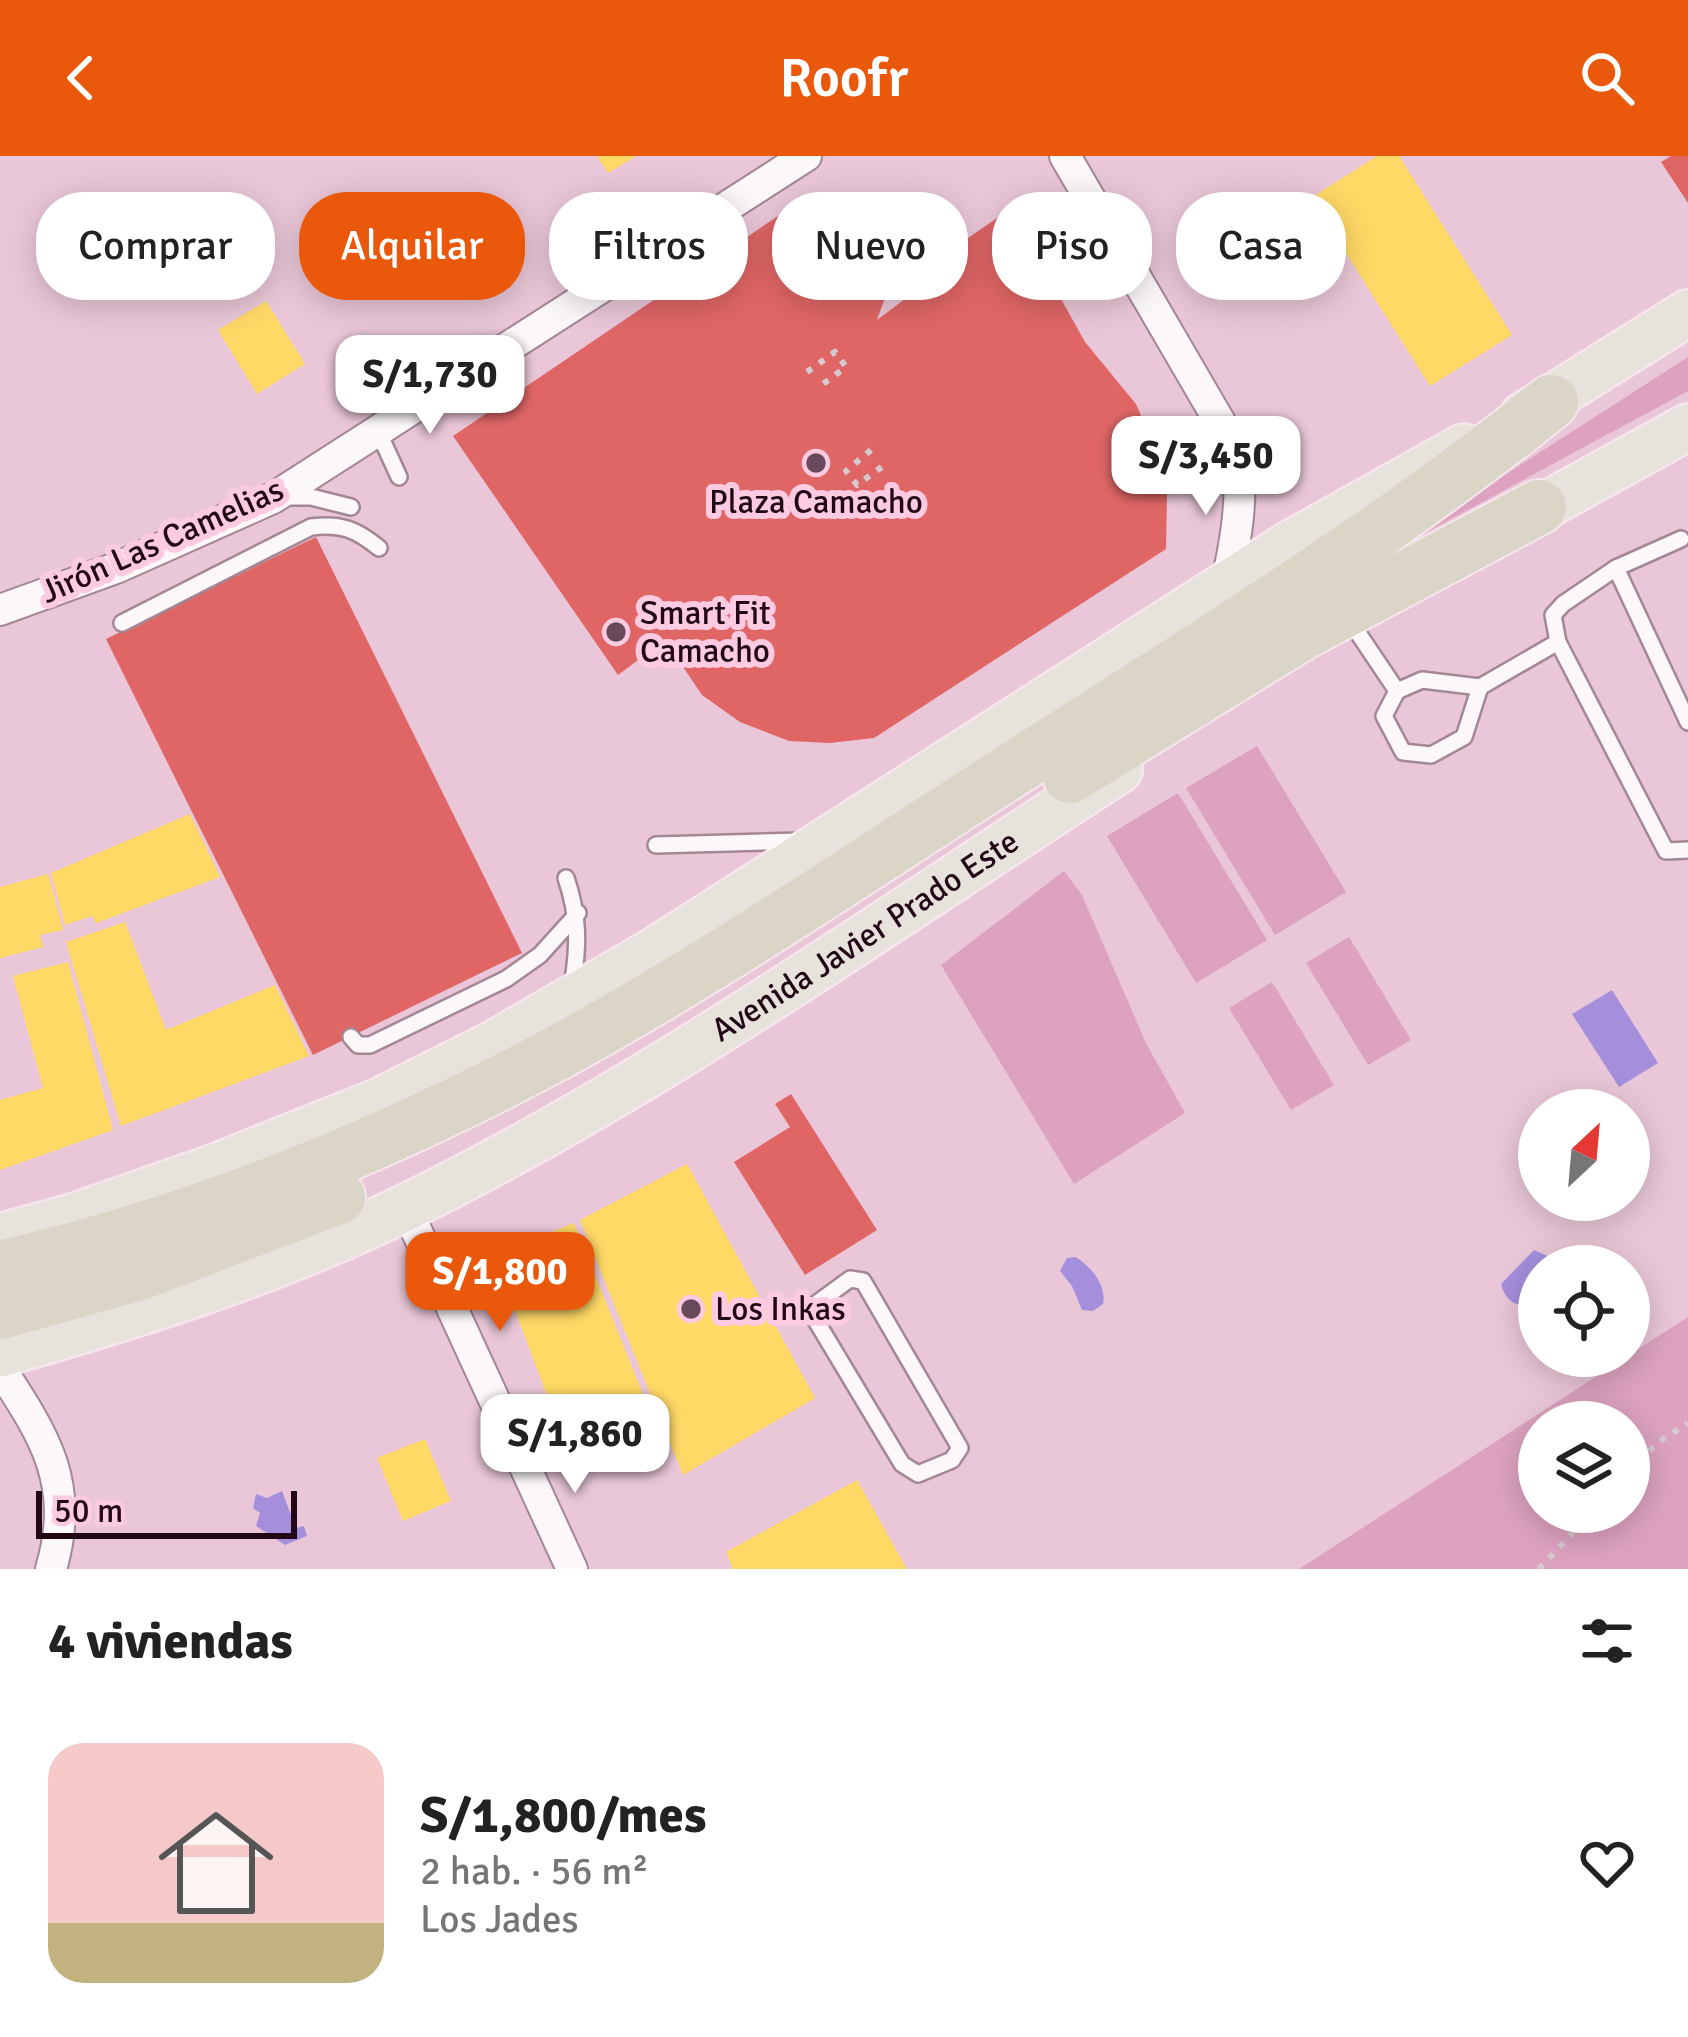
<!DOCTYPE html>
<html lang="es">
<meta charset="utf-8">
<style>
:root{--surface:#fff;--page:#f2f2f2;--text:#222;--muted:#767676;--line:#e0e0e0;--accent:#ea580c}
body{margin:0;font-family:Signika,sans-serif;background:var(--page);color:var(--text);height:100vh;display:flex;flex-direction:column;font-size:45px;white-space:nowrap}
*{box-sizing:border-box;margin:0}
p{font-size:39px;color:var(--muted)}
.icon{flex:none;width:66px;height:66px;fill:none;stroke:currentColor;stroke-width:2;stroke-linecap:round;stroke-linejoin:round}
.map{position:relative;height:1413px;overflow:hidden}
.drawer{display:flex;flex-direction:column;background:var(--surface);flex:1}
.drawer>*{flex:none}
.guide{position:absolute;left:36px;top:36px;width:1617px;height:108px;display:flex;gap:24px}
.needle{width:78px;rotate:26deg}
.buttons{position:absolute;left:1518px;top:933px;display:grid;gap:24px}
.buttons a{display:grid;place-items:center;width:132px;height:132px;border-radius:50%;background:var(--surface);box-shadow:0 6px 30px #0003;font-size:60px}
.scale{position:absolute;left:36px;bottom:30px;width:261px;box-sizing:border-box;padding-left:12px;border:6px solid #220716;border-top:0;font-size:33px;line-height:42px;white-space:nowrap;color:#220716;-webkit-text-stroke:9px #fccbe2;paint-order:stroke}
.price{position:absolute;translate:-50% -102px;padding:0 27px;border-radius:24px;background:#fff;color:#222;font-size:39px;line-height:78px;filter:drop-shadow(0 3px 6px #0008)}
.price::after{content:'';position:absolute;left:50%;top:72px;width:36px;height:27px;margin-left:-18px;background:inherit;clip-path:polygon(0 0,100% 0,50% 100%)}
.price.selected{background:var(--accent);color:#fff}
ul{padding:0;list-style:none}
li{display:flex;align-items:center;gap:36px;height:300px;padding:0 48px}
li+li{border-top:3px solid var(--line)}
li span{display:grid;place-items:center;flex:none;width:336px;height:240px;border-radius:36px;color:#555}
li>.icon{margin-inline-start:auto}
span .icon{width:144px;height:144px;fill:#fffc;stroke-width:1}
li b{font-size:51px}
h2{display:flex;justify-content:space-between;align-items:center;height:144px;padding:0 48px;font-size:51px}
.tag{padding:0 42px;border-radius:48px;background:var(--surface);box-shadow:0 6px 30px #0003;font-size:42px;line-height:108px}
.tag.selected{background:var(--accent);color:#fff}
header{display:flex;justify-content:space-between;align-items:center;height:156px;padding:0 48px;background:var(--accent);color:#fff;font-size:54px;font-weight:600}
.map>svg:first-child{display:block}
.green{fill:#dda2bf;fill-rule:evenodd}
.water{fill:#a58fdd}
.homes{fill:#ffd966}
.shops{fill:#e06666}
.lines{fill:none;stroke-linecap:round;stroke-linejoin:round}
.lane-casing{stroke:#a48795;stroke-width:20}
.street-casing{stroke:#a48795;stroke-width:34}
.primary-casing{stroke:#f6e6ed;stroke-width:50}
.highway-casing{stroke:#f6e6ed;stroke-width:58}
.path{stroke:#d4cacf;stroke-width:6;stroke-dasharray:6 9;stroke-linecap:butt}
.lane{stroke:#fcf7f9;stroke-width:15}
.street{stroke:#fcf7f9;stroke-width:30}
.primary{stroke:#e7e2db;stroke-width:45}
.highway{stroke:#dad5c6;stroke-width:54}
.poi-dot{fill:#684a5a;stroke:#fccbe2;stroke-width:4.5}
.labels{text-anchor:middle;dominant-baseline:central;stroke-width:12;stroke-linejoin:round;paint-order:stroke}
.poi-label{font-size:33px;fill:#220716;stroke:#fccbe2;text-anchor:start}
.street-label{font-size:33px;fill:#220716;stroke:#fccbe2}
</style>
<header><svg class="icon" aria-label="back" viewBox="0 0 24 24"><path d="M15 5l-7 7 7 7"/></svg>Roofr<svg class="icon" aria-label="search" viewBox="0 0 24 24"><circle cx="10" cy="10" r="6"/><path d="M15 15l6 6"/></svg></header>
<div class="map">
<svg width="1688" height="1413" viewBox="0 0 1688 1413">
<rect width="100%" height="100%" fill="#eac7d8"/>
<g class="green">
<path d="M1688,201V235L1425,377L1424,371Z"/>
<path d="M1257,590L1346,736L1275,779L1186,632Z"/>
<path d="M1178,637L1267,784L1196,827L1107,680Z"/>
<path d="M1064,715L1082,739L1146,887L1185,957L1074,1028L941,809Z"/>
<path d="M1349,781L1411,884L1368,909L1306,807Z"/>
<path d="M1272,826L1334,929L1291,954L1229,852Z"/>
<path d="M1688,1161V1413H1299ZM1539,1266H1629V1356H1539Z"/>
</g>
<g class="water">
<path d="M1612,834L1658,907L1619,931L1572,858Z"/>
<path d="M1534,1094L1556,1104V1110H1539V1138C1524,1158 1506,1148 1501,1128Z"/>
<path d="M1076,1101C1091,1111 1107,1129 1103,1148L1093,1155L1082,1154L1072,1130L1060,1115L1067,1102Z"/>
<path d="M282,1335L296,1372L304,1370L307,1380L285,1389L256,1370L260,1357L253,1352L256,1338L267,1342Z"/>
</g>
<g class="homes">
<path d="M597,0H636L608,17Z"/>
<path d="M1377,0H1399L1512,179L1430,230L1311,42Z"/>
<path d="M266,145L305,208L257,238L218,174Z"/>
<path d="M862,366L893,414L882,426L885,438L879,448L869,451L856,469L848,467L834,475L819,470L816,476L805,474L807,470L780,461L786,450L768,444L775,430L766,419L777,409L769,394Z"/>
<path d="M190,658L220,721L96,767L92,760L65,769L51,717Z"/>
<path d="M48,718L63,774L40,779L43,791L0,802V731Z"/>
<path d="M125,766L166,874L275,829L309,900L121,970L66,786Z"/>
<path d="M68,806L113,974L0,1014V944L43,932L13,820Z"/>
<path d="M687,1008L815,1242L683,1319L580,1064Z"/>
<path d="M574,1067L652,1261L568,1295L494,1099Z"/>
<path d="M425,1283L451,1345L403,1365L377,1302Z"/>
<path d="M857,1324L907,1413H733L726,1396Z"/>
</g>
<g class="shops">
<path d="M1671,0H1688V47L1661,6Z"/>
<path d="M1029,40L1051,74L1030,87L1085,186L1136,248L1157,297L1167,337L1166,393L874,582L830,587L789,585L740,566L702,539L665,484L618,519L453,280L800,45L814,41L841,45L867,60L878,72L888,94L891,125L877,164L909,140L900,129Z"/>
<path d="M316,381L522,797L313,899L106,483Z"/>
<path d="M791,938L877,1074L805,1119L734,1006L790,971L775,948Z"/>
</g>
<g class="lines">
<defs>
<g id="lane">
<path d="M378,275L399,321"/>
<path d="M282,341H311L351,351"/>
<path d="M1616,412L1681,383"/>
<path d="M1350,465L1397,535L1384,560L1403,596L1431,599L1464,581L1480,531L1558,486L1666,695L1688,694"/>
<path d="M122,467L311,371C340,367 356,373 379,392"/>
<path d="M1558,486L1553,459L1563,448L1616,412L1688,566"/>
<path d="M1397,535L1422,524L1480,531"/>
<path d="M656,689L801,685"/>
<path d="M566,722C579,760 579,790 572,830"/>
<path d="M351,881L358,889H370L506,823L540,799L578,757"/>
<path d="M850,1123L863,1125L960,1292L952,1304L918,1318L902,1308L809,1153Z"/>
</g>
<g id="street">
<path d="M1065,0L1238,297C1243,344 1236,384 1226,430"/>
<path d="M0,454L116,412L273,342L806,0"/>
<path d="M406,1052L572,1413"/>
<path d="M0,1212C45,1281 76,1328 51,1413"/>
</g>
<g id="primary">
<path d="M1523,260L1688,157"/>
<path d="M1510,369L1688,271"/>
<path d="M0,1081L73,1061L216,1011L376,947L494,888L656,794L1287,390L1464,291"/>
<path id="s1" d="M0,1198C140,1158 278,1115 409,1050C657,928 886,764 1119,614"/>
</g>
<g id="highway">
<path d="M1070,620L1300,478L1539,351"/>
<path d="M0,1112C194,1067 382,991 557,897C713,812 862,710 1012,614C1195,496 1381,383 1551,246"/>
<path d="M0,1156L137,1118L338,1041"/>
</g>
</defs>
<use href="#lane" class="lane-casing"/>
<use href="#street" class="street-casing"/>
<use href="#primary" class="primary-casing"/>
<use href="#highway" class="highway-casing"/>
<g class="path">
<path d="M807,216L835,196L846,211L819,231"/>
<path d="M871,294L846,315L857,329L883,310"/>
<path d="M1167,337L1208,335"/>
<path d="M1629,1317L1657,1287L1688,1267"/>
<path d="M1539,1413L1592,1356"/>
</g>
<use href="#lane" class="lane"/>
<use href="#street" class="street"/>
<use href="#primary" class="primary"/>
<use href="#highway" class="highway"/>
</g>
<g class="poi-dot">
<circle cx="816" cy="307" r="12"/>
<circle cx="616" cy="476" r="12"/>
<circle cx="691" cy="1153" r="12"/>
</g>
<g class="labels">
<g class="poi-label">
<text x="816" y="346" text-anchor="middle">Plaza Camacho</text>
<text x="640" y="457">Smart Fit<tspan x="640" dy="38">Camacho</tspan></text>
<text x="715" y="1153">Los Inkas</text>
</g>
<g class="street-label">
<text transform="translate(162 385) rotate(-24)">Jirón Las Camelias</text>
<text stroke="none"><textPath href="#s1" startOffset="966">Avenida Javier Prado Este</textPath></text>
</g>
</g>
</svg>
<div class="buttons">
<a><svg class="needle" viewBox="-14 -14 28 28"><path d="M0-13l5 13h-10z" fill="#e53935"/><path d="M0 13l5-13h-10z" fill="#767676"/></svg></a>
<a><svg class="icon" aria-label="locate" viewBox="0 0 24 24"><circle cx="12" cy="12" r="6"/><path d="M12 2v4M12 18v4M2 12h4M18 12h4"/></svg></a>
<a><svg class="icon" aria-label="layers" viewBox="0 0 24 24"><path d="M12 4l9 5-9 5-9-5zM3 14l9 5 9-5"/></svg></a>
</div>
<div class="scale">50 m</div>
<b class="price" style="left:430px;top:281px">S/1,730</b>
<b class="price" style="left:1206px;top:362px">S/3,450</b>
<b class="price selected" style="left:500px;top:1178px">S/1,800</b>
<b class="price" style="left:575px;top:1340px">S/1,860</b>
<div class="guide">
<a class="tag">Comprar</a>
<a class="tag selected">Alquilar</a>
<a class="tag">Filtros</a>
<a class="tag">Nuevo</a>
<a class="tag">Piso</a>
<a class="tag">Casa</a>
</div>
</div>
<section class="drawer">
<h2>4 viviendas<svg class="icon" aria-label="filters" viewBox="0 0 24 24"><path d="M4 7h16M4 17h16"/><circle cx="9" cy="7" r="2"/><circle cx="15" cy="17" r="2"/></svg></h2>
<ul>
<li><span style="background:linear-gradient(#f6c9c9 75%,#c2b280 0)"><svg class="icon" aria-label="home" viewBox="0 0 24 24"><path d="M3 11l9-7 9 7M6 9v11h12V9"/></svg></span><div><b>S/1,800/mes</b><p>2 hab. · 56 m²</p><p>Los Jades</p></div><svg class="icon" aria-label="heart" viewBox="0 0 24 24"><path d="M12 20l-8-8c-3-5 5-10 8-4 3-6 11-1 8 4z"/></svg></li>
</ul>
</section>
